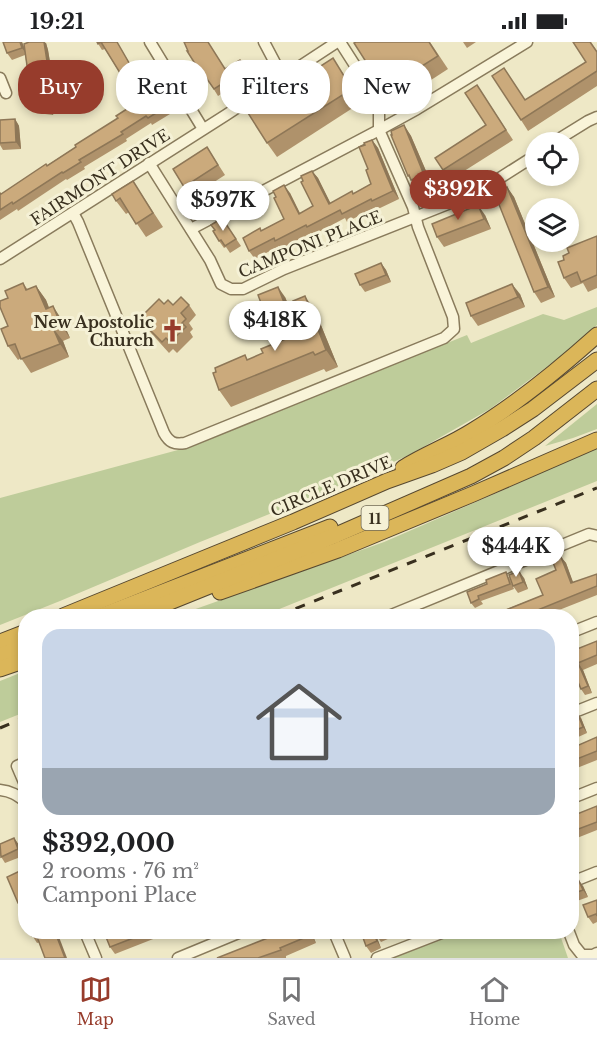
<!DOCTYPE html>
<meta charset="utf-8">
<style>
:root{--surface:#fff;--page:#f6f6f6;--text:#202124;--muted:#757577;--line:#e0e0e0;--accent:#973c2c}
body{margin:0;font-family:"Libre Baskerville",serif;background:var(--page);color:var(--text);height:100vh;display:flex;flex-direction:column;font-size:22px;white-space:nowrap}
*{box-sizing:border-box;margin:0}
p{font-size:20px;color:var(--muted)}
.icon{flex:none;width:33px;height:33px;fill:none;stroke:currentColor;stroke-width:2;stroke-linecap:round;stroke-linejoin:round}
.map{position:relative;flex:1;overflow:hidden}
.side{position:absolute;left:18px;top:567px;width:561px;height:330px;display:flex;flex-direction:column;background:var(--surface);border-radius:24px;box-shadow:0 3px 9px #0003}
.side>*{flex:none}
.hud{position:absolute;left:18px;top:18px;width:561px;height:54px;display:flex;gap:12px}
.controls{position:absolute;left:525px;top:90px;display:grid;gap:12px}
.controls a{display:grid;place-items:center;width:54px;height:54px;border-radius:50%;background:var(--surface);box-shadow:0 3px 9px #0003;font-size:30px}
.price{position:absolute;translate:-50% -51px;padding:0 14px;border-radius:21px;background:#fff;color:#222;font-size:20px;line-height:39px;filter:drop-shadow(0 2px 3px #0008)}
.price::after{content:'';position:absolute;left:50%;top:36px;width:18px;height:14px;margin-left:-9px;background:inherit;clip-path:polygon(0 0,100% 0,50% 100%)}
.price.current{background:var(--accent);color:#fff}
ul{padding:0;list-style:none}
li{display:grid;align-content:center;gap:12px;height:318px;padding:0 24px}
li+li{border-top:2px solid var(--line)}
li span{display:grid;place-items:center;height:186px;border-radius:18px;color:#555}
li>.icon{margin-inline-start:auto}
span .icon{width:108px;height:108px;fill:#fffc;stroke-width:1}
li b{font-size:26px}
.chip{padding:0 21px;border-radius:24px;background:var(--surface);box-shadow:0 3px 9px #0003;font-size:21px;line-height:54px}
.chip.current{background:var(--accent);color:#fff}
.status{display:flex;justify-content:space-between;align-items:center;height:42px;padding:0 30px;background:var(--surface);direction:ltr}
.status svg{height:16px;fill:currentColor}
.dock{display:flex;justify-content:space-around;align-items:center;height:84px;border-top:2px solid var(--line);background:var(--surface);font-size:16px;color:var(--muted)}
.dock a{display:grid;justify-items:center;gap:3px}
.dock .current{color:var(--accent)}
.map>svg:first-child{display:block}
.green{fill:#becc9a}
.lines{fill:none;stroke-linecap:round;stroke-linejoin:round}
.minor-casing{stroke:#897b5c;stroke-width:13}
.highway-casing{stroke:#574830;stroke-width:17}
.minor{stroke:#f9f4d9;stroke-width:10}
.highway{stroke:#dbb659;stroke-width:15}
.rail{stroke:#39301f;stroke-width:3;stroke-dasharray:10 10;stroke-linecap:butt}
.wall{fill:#af926b}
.shaded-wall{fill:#8e7757}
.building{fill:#cbaa7c;stroke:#8e7757;stroke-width:1.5}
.labels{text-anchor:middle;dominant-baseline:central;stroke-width:6;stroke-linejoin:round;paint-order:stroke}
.shield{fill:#f5f1d6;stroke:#716a56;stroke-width:1.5}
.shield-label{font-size:15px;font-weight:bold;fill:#39301f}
.street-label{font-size:16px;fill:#39301f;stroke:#f5f1d6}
.poi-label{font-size:16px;font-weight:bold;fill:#39301f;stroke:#f5f1d6;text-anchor:end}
</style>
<div class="status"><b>19:21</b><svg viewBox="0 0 49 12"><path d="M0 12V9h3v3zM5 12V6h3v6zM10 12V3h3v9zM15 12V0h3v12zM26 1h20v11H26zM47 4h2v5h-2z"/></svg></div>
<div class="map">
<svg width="597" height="916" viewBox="0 0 597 916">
<rect width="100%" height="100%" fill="#eee8c6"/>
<g class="green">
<path d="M597,265V283L560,315L490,367L411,412L356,437L200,500L60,559L0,583V456L189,405L467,293L471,301L543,272L564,278Z"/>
<path d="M597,362V387L573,396L545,404Z"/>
<path d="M597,405V439L262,574H176L384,500L499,450Z"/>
<path d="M25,629V670L0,680V639Z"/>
<path d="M458,890H559L568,916H393Z"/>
</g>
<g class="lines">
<defs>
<g id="minor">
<path d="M150,0L203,87"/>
<path d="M264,0L283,36"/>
<path d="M0,36L6,51"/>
<path d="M554,100L588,79L597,75"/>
<path d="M149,121L210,218L221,242L231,247H243L284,227L473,152L481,148L536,113"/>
<path d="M73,171L78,180L164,391C169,400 174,403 185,401L444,296L454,287L453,275L418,185L413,165L379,88V61L340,0"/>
<path d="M191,187L379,88L417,67L527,0"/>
<path d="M0,217L226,73L337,0"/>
<path d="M389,574L589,492L597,494"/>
<path d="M572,590L597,580"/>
<path d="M572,671L597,661"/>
<path d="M26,720L17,724L26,745"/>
<path d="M0,748C11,749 17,753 26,760"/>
<path d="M572,756L597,746"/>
<path d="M572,840L597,830"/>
<path d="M85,890L96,916"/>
<path d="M334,890L345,916"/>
<path d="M569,890L574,903L582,913H593L597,911"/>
<path d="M178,916L241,890"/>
<path d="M377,916L444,890"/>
</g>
<g id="highway">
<path d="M403,426C425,412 450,403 472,389C518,361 558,328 597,293"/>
<path d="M220,550L338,508L473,452L597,398"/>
<path d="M63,574L293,480L387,439L432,423L462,410L502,387L533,367L597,318"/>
<path d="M101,574L330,485"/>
<path d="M135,574L336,493L471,434L504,416L534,396L597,347"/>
<path d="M0,600L26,590"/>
<path d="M0,614L26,604"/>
<path d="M0,627L26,618"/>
</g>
</defs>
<use href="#minor" class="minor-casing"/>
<use href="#highway" class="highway-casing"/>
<use href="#minor" class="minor"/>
<use href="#highway" class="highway"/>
<g class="rail">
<path d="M277,574L597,446"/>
<path d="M0,686L26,675"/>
</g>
</g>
<g class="wall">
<path d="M3,0H22L25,7L46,1L48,8L52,33L63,34L67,40L65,52L57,51L53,73L37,71L33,65L36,43L33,44L29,38L25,13L12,18L7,11Z"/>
<path d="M97,0H117L140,39L129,46L105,7L102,8Z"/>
<path d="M356,0H430L448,27L394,62L384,48Z"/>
<path d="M463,0H476L467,6Z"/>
<path d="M591,0L597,9V44L528,89L521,78L525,58L586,20Z"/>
<path d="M188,9L225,27L240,18L251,34L218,54L205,33L203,34L199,28Z"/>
<path d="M342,30L362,60L277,115L267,101Z"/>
<path d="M477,43L513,98L450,138L443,128L486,83Z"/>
<path d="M162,58L170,72L152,83L151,81L126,97L127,99L84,125L85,127L67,138L66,137L18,169L17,167L0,178V151L1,152L76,105L135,65Z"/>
<path d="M15,77L19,84L21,107L3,108L0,103V78Z"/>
<path d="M404,83L411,94L432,143L418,148L408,134Z"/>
<path d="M372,98L378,106L399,157L378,167L376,165L347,180L345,176L313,193L311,191L281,207L279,204L255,217L249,209L262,188L284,177L290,151L300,171L313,164L303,139L312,129L318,136L330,161L354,151L371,142L365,103Z"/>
<path d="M214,116L225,133L191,155L173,127Z"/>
<path d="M133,139L163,185L146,195L129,170L126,172L116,159Z"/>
<path d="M507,145L514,155L555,255L541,261L534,250Z"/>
<path d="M485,173L491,187L444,205L437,195Z"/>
<path d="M222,176L241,204L230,211L226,205L224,206L219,199L215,188Z"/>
<path d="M597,194V246L588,250L583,241L571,246L564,236V218L569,211Z"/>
<path d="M381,221L386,228L391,240L365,250L360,243Z"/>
<path d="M23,241L28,248L36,244L46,258L49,266L62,278L70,296L63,299L69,315L31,331L21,316L18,318L8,304V256Z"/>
<path d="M520,252L525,265L478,284L471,274Z"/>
<path d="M285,255L298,286L278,295L270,285Z"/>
<path d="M164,262L173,263H189L196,273L189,281L193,287L190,290L193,295L177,311L173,307L169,311L151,291L143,281L146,278L143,273Z"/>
<path d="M316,271L338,325L326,330L324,327L231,365L219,348L216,330L245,313L248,318L263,311L305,289Z"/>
<path d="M561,515L566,521L573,541L597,532V553L544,574H481L489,570L491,573L543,553L556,528Z"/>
<path d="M509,535L514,547L481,559L483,562L475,566L471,561L467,550Z"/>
<path d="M524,536L528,547L518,551L513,544Z"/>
<path d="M597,599V622L583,628L592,651L585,653L581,647L574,631L572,632V609Z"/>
<path d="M572,672L581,676L587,691L576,696L575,694L572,695Z"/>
<path d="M597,695V718L572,728V706Z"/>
<path d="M597,764V788L577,796L578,798L572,801V774Z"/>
<path d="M14,796L19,803L23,814L5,821L0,813Z"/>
<path d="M572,816L578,829L572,832Z"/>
<path d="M583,844L588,855L577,859L572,852Z"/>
<path d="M597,858V880L593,882L588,875Z"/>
<path d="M30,890L59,895L37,901Z"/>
<path d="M104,890H171L115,912L110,905Z"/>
<path d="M283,890H311L316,901L286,914V916H217Z"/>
<path d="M374,890H388L390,896L381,900Z"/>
<path d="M377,896L381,906L371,911L366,904Z"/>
</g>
<g class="shaded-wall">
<path d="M20,0H22L27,13L22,6Z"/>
<path d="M44,0L46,1L48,8L53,38L49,32Z"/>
<path d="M63,34L67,40L65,52L61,46Z"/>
<path d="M53,45L57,51L53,73L49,67Z"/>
<path d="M15,77L19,84L21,107L16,100Z"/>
<path d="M404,83L411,94L432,143L424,133Z"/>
<path d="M372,98L378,106L399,157L393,149Z"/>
<path d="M312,129L318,136L335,170L329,162Z"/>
<path d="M284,143L290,151L304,180L299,172Z"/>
<path d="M507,145L514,155L555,255L548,245Z"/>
<path d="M478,163L485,173L491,187L484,177Z"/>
<path d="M381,221L386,228L391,240L386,233Z"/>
<path d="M512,242L520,252L525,265L518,255Z"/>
<path d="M36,244L46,258L55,281L46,267Z"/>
<path d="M278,245L285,255L298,286L290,276Z"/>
<path d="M305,254L316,271L338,325L326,308Z"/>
<path d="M53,264L62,278L70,296L61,283Z"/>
<path d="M53,286L63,299L69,315L60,302Z"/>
<path d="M561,515L566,521L576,548L571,541Z"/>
<path d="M519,529L524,536L528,547L523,540Z"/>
<path d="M578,621L583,628L592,651L588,644Z"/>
<path d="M577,670L581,676L587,691L583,685Z"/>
<path d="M14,796L19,803L23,814L18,807Z"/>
<path d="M572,816L574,819L578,829L573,822Z"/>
<path d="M578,837L583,844L588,855L583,848Z"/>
<path d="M55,890L59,895L67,916H65Z"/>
<path d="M309,890H311L316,901L311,893Z"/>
<path d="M373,890L377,896L381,906L377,899Z"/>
</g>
<g class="building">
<path d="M3,0H20L22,6L7,11Z"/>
<path d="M29,0H44L49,32L63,34L61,46L53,45L49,67L33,65L37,37L29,38L24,2Z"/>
<path d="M97,0H117L136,33L125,39L101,0L98,2Z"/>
<path d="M184,0H208L225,27L240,18L246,27L214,47L200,27L199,28L187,9H188Z"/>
<path d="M356,0H429L438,14L384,48L354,1Z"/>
<path d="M573,0H590L597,10V29L521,78L492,34L504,26L525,58L586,20Z"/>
<path d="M333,16L352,47L267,101L248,71Z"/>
<path d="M477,43L506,88L443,128L435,116L486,83L465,51Z"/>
<path d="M157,51L166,65L148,76L146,74L121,90L123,92L79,118L81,120L63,131L62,130L13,162L12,160L0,168V151L1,152L46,122L47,124L76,105L75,103L118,76L116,74L133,63L135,65Z"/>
<path d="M15,77L16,100L0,101V78Z"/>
<path d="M404,83L424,133L411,138L409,133L408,134L391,93H392L391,89Z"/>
<path d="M372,98L393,149L372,159L371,157L342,172L340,168L307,185L306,183L275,199L274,196L249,209L243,196L260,186L261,189L284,177L274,156L276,155L273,149L284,143L299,172L313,164L301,140L303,139L301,134L312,129L329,162L352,149L353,152L371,142L366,128L368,127L359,105L365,103L364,101Z"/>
<path d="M207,105L218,123L184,145L173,127Z"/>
<path d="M133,139L153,171L136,182L120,156L116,159L112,152Z"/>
<path d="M507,145L548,245L534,250L494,150Z"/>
<path d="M478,163L484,177L437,195L432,182Z"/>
<path d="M222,176L236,197L225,204L221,198L219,199L213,189L215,188L211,183Z"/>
<path d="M597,194V233L581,240L577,230L564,236L558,220L564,218L563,214L569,211L567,206Z"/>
<path d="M381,221L386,233L360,243L355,232Z"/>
<path d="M23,241L26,248L36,244L46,267L53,264L61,283L53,286L60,302L21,317L15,302L8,304L1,287L8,284L0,265V259L8,256L5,249Z"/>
<path d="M512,242L518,255L471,274L466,261Z"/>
<path d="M278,245L290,276L270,285L258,253Z"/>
<path d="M305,254L326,308L315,313L313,310L219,348L213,331L216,330L215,326L245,313L247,318L263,311L261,307L305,289L293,259Z"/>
<path d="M181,255L189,263L181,271L186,277L182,281L186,285L170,300L166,296L162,300L143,281L147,277L143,273L159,257L164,262L168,258L173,263Z"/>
<path d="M561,515L571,541L597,532V544L523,574H481L489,570L491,574L543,553L536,537L556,528L552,518Z"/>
<path d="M519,529L523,540L513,544L509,533Z"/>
<path d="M506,530L510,542L478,554L479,557L471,561L467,550L487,542L486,538Z"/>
<path d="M422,567L425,574H409L415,572L414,570Z"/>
<path d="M456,572L458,574H449Z"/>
<path d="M597,599V613L578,621L588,644L581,647L572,626V609Z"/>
<path d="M577,670L583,685L572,690V672Z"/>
<path d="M597,695V709L572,719V706Z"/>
<path d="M597,764V780L573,789V791L572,792V774Z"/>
<path d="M14,796L18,807L1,815L0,802Z"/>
<path d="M22,828L24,831H26V874L20,861H18L7,835Z"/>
<path d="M578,837L583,848L572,852V840Z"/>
<path d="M597,858V874L596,872L588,875L583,863Z"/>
<path d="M30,890H55L65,916H45L36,892L32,894Z"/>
<path d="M104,890H149L110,905Z"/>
<path d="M283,890H309L311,893L280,906L281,908L258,916H217Z"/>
<path d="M371,890H373L377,899L366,904L362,893Z"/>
<path d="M374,890H383L375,893Z"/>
</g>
<defs>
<symbol id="church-bare" viewBox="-9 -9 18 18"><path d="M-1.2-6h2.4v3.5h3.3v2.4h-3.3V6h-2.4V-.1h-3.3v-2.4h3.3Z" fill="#973c2c" stroke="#f5f1d6" stroke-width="2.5" paint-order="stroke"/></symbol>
</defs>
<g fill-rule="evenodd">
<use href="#church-bare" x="156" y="272" width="33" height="33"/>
</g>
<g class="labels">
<rect class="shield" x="361.5" y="464" width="27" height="24" rx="4.5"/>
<g class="shield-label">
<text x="375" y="476">11</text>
</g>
<g class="street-label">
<text transform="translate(100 135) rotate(-33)">FAIRMONT DRIVE</text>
<text transform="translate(310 202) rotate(-22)">CAMPONI PLACE</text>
<text transform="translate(331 444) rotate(-23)">CIRCLE DRIVE</text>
</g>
<g class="poi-label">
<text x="154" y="280">New Apostolic<tspan x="154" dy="18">Church</tspan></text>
</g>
</g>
</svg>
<div class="controls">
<a><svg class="icon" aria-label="locate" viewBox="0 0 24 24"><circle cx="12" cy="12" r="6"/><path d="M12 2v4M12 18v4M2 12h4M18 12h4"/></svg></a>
<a><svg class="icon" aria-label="layers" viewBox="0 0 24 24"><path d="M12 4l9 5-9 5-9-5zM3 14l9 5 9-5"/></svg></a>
</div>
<b class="price current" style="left:458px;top:179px">$392K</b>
<b class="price" style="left:223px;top:190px">$597K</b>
<b class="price" style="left:275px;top:310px">$418K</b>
<b class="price" style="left:516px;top:536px">$444K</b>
<div class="hud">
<a class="chip current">Buy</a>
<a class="chip">Rent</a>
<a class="chip">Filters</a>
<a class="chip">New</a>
</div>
<section class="side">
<ul>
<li><span style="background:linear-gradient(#c9d6e8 75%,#9aa5b1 0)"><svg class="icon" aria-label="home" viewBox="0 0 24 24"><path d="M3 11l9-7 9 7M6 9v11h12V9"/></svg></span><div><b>$392,000</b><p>2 rooms · 76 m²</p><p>Camponi Place</p></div></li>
</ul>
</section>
</div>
<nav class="dock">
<a class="current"><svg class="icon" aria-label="map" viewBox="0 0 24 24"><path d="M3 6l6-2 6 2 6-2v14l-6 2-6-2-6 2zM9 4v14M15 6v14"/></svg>Map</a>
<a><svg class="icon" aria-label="saved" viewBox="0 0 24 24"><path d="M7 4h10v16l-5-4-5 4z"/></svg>Saved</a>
<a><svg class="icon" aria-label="home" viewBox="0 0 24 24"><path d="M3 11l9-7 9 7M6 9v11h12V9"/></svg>Home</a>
</nav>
